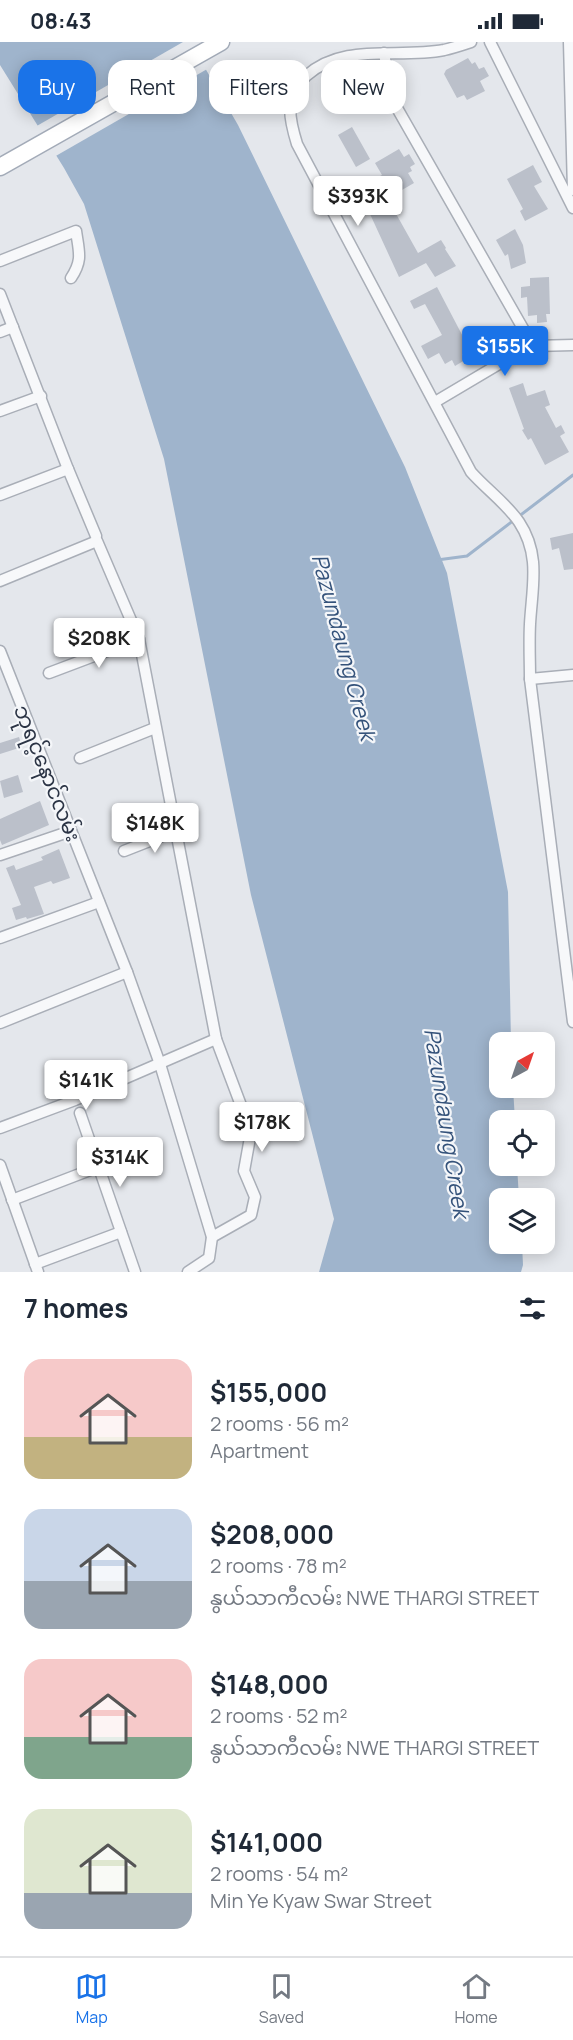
<!DOCTYPE html>
<meta charset="utf-8">
<style>
:root{--surface:#fff;--page:#f6f6f7;--text:#1f2937;--muted:#747a83;--line:#e0e1e3;--accent:#1a73e8}
body{margin:0;font-family:Manrope,"Noto Sans Myanmar",sans-serif;background:var(--page);color:var(--text);height:100vh;display:flex;flex-direction:column;font-size:22px;white-space:nowrap}
*{box-sizing:border-box;margin:0}
p{font-size:20px;color:var(--muted)}
.icon{flex:none;width:33px;height:33px;fill:none;stroke:currentColor;stroke-width:2;stroke-linecap:round;stroke-linejoin:round}
.map{position:relative;height:1230px;overflow:hidden}
.panel{display:flex;flex-direction:column;background:var(--surface);flex:1}
.panel>*{flex:none}
.top-card{position:absolute;left:18px;top:18px;width:537px;height:54px;display:flex;gap:12px}
.needle{width:39px;rotate:40deg}
.buttons{position:absolute;left:489px;top:990px;display:grid;gap:12px}
.buttons a{display:grid;place-items:center;width:66px;height:66px;border-radius:12px;background:var(--surface);box-shadow:0 3px 15px #0003;font-size:30px}
.price{position:absolute;translate:-50% -51px;padding:0 14px;border-radius:6px;background:#fff;color:#222;font-size:20px;line-height:39px;filter:drop-shadow(0 2px 3px #0008)}
.price::after{content:'';position:absolute;left:50%;top:36px;width:18px;height:14px;margin-left:-9px;background:inherit;clip-path:polygon(0 0,100% 0,50% 100%)}
.price.current{background:var(--accent);color:#fff}
ul{padding:0;list-style:none}
li{display:flex;align-items:center;gap:18px;height:150px;padding:0 24px}
li span{display:grid;place-items:center;flex:none;width:168px;height:120px;border-radius:18px;color:#555}
li>.icon{margin-inline-start:auto}
span .icon{width:72px;height:72px;fill:#fffc;stroke-width:1}
li b{font-size:26px}
h2{display:flex;justify-content:space-between;align-items:center;height:72px;padding:0 24px;font-size:26px}
.tag{padding:0 21px;border-radius:18px;background:var(--surface);box-shadow:0 3px 15px #0003;font-size:21px;line-height:54px}
.tag.current{background:var(--accent);color:#fff}
.status{display:flex;justify-content:space-between;align-items:center;height:42px;padding:0 30px;background:var(--surface);direction:ltr}
.status svg{height:16px;fill:currentColor}
.menu{display:flex;justify-content:space-around;align-items:center;height:84px;border-top:2px solid var(--line);background:var(--surface);font-size:16px;color:var(--muted)}
.menu a{display:grid;justify-items:center;gap:3px}
.menu .current{color:var(--accent)}
.map>svg:first-child{display:block}
.water{fill:#9fb4cc}
.pier{fill:#e4e7ec}
.lines{fill:none;stroke-linecap:round;stroke-linejoin:round}
.stream{stroke:#9fb4cc;stroke-width:3}
.building{fill:#bbc0ca}
.street-casing{stroke:#a9aeb7;stroke-width:13}
.primary-casing{stroke:#a3abb8;stroke-width:19}
.street{stroke:#f7f8fa;stroke-width:10}
.primary{stroke:#fff;stroke-width:16}
.labels{text-anchor:middle;dominant-baseline:central;stroke-width:4.5;stroke-linejoin:round;paint-order:stroke}
.street-label{font-size:21px;fill:#2b3445;stroke:#f4f6f9}
.water-label{font-size:22px;font-style:italic;fill:#34527a;stroke:#f4f6f9}
</style>
<div class="status"><b>08:43</b><svg viewBox="0 0 49 12"><path d="M0 12V9h3v3zM5 12V6h3v6zM10 12V3h3v9zM15 12V0h3v12zM26 1h20v11H26zM47 4h2v5h-2z"/></svg></div>
<div class="map">
<svg width="573" height="1230" viewBox="0 0 573 1230">
<rect width="100%" height="100%" fill="#e4e7ec"/>
<path class="water" d="M0,0H190L238,83L405,425L447,531L508,850L511,1000H500V1046H513L515,1078H500V1124H517L519,1156H500V1202H522L523,1223L521,1230H319L334,1177L251,853L164,417L84,162L64,126L0,23Z"/>
<path class="pier" d="M183,0H193L209,26L54,115L35,85Z"/>
<g class="lines">
<path class="stream" d="M437,518L467,514L573,433"/>
</g>
<g class="building">
<path d="M468,16L472,22L475,20L479,27L484,25L489,34L480,39L485,49L467,58L464,53L457,56L444,32L446,28Z"/>
<path d="M367,35L374,61L350,68L343,42Z"/>
<path d="M352,85L370,117L356,125L338,93Z"/>
<path d="M399,107L404,115L409,112L415,122L410,125L412,129L408,131L414,141L390,155L392,160L390,161L418,211L441,198L446,206L445,207L456,224L435,235L426,221L399,235L370,172L368,173L363,163L356,167L352,159L358,156L354,147L382,133L375,121Z"/>
<path d="M533,123L542,140L534,144L548,167L525,179L520,169L523,167L507,137Z"/>
<path d="M515,187L523,203L526,221L511,227L508,212L505,214L496,198Z"/>
<path d="M549,235L550,272H546L547,280L537,281V273L528,274L527,255L521,256V245L530,244V236Z"/>
<path d="M437,245L470,308L462,312L465,318L455,324L452,318L445,322L439,311L428,317L421,304L442,293L425,262L414,267L410,259Z"/>
<path d="M523,341L527,354L545,348L550,363L545,365L556,386L561,383L565,391L560,394L569,410L545,423L531,396L528,398L522,388L524,387L509,346Z"/>
<path d="M573,491V527L564,528L559,506L552,508L550,496Z"/>
<path d="M19,695L22,705L0,712V701Z"/>
<path d="M18,733L23,750L4,756L0,739Z"/>
<path d="M40,759L49,783L2,803L0,798V777Z"/>
<path d="M59,807L70,836L53,842L51,839L34,845L44,872L27,877L26,875L16,878L12,866L21,863L6,826L14,823L16,828L43,818L41,815Z"/>
</g>
<g class="lines">
<defs>
<g id="street">
<path d="M471,0C462,3 453,6 444,8C397,17 344,0 306,34C284,56 289,76 297,102L471,430C486,447 506,461 519,480C541,513 532,545 530,582C529,601 530,619 530,637L573,980"/>
<path d="M490,0L573,166"/>
<path d="M569,0L573,148"/>
<path d="M384,11L390,46L397,66L533,304"/>
<path d="M0,219L76,189C79,210 83,218 71,236"/>
<path d="M0,252L68,427L96,494"/>
<path d="M0,290L13,285"/>
<path d="M435,360L516,312L533,304L573,303"/>
<path d="M0,369L41,354"/>
<path d="M0,453L68,427"/>
<path d="M0,539L97,499L139,597L216,997L251,1090L244,1129L255,1155L251,1173L212,1195"/>
<path d="M0,609L127,930L160,1022L212,1195L209,1216L188,1230"/>
<path d="M49,631L139,597"/>
<path d="M530,637L573,633"/>
<path d="M80,716L155,686"/>
<path d="M124,809L175,789"/>
<path d="M0,813L71,789"/>
<path d="M0,896L99,860"/>
<path d="M0,981L127,930"/>
<path d="M80,1071L135,1230"/>
<path d="M0,1086L75,1058L216,997"/>
<path d="M0,1123L38,1230"/>
<path d="M12,1158L98,1125"/>
<path d="M35,1222L121,1190"/>
</g>
<path id="primary" d="M0,125L221,0"/>
</defs>
<use href="#street" class="street-casing"/>
<use href="#primary" class="primary-casing"/>
<use href="#street" class="street"/>
<use href="#primary" class="primary"/>
</g>
<g class="labels">
<g class="street-label">
<text transform="translate(48 731) rotate(68)">ဘုရင့်နောင်လမ်း</text>
</g>
<g class="water-label">
<text transform="translate(344 605) rotate(75)">Pazundaung Creek</text>
<text transform="translate(447 1081) rotate(81)">Pazundaung Creek</text>
</g>
</g>
</svg>
<div class="buttons">
<a><svg class="needle" viewBox="-14 -14 28 28"><path d="M0-13l5 13h-10z" fill="#e53935"/><path d="M0 13l5-13h-10z" fill="#747a83"/></svg></a>
<a><svg class="icon" aria-label="locate" viewBox="0 0 24 24"><circle cx="12" cy="12" r="6"/><path d="M12 2v4M12 18v4M2 12h4M18 12h4"/></svg></a>
<a><svg class="icon" aria-label="layers" viewBox="0 0 24 24"><path d="M12 4l9 5-9 5-9-5zM3 14l9 5 9-5"/></svg></a>
</div>
<b class="price" style="left:358px;top:185px">$393K</b>
<b class="price current" style="left:505px;top:335px">$155K</b>
<b class="price" style="left:99px;top:627px">$208K</b>
<b class="price" style="left:155px;top:812px">$148K</b>
<b class="price" style="left:86px;top:1069px">$141K</b>
<b class="price" style="left:262px;top:1111px">$178K</b>
<b class="price" style="left:120px;top:1146px">$314K</b>
<div class="top-card">
<a class="tag current">Buy</a>
<a class="tag">Rent</a>
<a class="tag">Filters</a>
<a class="tag">New</a>
</div>
</div>
<section class="panel">
<h2>7 homes<svg class="icon" aria-label="filters" viewBox="0 0 24 24"><path d="M4 7h16M4 17h16"/><circle cx="9" cy="7" r="2"/><circle cx="15" cy="17" r="2"/></svg></h2>
<ul>
<li><span style="background:linear-gradient(#f6c9c9 65%,#c2b280 0)"><svg class="icon" aria-label="home" viewBox="0 0 24 24"><path d="M3 11l9-7 9 7M6 9v11h12V9"/></svg></span><div><b>$155,000</b><p>2 rooms · 56 m²</p><p>Apartment</p></div></li>
<li><span style="background:linear-gradient(#c9d6e8 60%,#9aa5b1 0)"><svg class="icon" aria-label="home" viewBox="0 0 24 24"><path d="M3 11l9-7 9 7M6 9v11h12V9"/></svg></span><div><b>$208,000</b><p>2 rooms · 78 m²</p><p>နွယ်သာကီလမ်း NWE THARGI STREET</p></div></li>
<li><span style="background:linear-gradient(#f6c9c9 65%,#7fa58c 0)"><svg class="icon" aria-label="home" viewBox="0 0 24 24"><path d="M3 11l9-7 9 7M6 9v11h12V9"/></svg></span><div><b>$148,000</b><p>2 rooms · 52 m²</p><p>နွယ်သာကီလမ်း NWE THARGI STREET</p></div></li>
<li><span style="background:linear-gradient(#dfe7d0 70%,#9aa5b1 0)"><svg class="icon" aria-label="home" viewBox="0 0 24 24"><path d="M3 11l9-7 9 7M6 9v11h12V9"/></svg></span><div><b>$141,000</b><p>2 rooms · 54 m²</p><p>Min Ye Kyaw Swar Street</p></div></li>
</ul>
</section>
<nav class="menu">
<a class="current"><svg class="icon" aria-label="map" viewBox="0 0 24 24"><path d="M3 6l6-2 6 2 6-2v14l-6 2-6-2-6 2zM9 4v14M15 6v14"/></svg>Map</a>
<a><svg class="icon" aria-label="saved" viewBox="0 0 24 24"><path d="M7 4h10v16l-5-4-5 4z"/></svg>Saved</a>
<a><svg class="icon" aria-label="home" viewBox="0 0 24 24"><path d="M3 11l9-7 9 7M6 9v11h12V9"/></svg>Home</a>
</nav>
